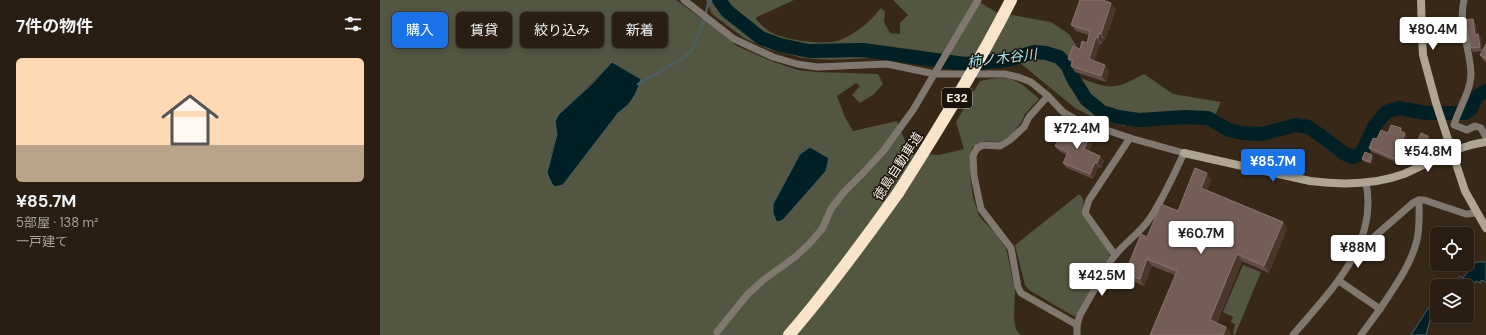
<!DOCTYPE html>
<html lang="ja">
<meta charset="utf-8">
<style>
:root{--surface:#291e11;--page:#31271a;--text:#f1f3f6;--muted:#a5a29f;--line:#453c31;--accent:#1a73e8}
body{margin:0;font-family:"DM Sans","Noto Sans JP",sans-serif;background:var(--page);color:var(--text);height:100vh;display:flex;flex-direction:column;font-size:15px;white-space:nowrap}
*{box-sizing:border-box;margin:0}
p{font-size:13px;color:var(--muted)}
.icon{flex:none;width:22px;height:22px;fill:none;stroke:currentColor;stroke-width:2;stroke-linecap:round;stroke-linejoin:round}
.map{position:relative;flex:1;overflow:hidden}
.panel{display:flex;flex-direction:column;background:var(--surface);width:380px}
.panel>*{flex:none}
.hud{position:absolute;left:12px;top:12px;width:380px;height:36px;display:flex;gap:8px}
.tools{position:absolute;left:1050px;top:227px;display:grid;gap:8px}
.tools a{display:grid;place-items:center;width:44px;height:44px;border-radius:6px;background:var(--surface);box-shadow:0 2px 6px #0003,0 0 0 1px var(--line);font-size:20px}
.price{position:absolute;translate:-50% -34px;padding:0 9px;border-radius:4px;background:#fff;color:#222;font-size:13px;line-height:26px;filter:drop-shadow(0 1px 2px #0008)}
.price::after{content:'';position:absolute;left:50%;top:24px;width:12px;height:9px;margin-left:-6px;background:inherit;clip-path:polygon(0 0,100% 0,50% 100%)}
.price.selected{background:var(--accent);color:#fff}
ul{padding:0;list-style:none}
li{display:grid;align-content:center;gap:8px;height:212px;padding:0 16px}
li+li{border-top:1px solid var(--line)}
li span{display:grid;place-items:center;height:124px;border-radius:6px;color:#555}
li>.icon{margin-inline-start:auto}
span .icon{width:72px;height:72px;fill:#fffc;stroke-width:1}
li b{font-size:17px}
h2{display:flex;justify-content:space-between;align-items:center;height:48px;padding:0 16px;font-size:17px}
.pill{padding:0 14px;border-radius:6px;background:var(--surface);box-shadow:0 2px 6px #0003,0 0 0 1px var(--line);font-size:14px;line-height:36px}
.pill.selected{background:var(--accent);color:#fff}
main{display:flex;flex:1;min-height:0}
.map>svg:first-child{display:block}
.green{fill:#535641;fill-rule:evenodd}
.water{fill:#002026;stroke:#4c5f60}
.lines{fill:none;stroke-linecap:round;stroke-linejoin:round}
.stream{stroke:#4c5f60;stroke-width:2.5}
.river{stroke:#002026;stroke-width:14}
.street{stroke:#80786e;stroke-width:7}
.secondary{stroke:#b0a493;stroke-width:8}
.highway{stroke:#f8e4ca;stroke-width:12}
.highway-bridge{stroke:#f8e4ca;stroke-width:12}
.wall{fill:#634c46}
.shaded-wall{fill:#4b362c}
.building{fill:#745d57;stroke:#89756e}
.labels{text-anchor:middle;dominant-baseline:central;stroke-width:3;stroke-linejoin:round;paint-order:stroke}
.shield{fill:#19130b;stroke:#b8afa5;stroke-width:1}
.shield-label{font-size:12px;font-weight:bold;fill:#fcf2e7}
.street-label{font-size:13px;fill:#fcf2e7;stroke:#19130b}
.water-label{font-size:14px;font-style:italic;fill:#a0e4f1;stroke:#19130b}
</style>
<main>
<section class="panel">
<h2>7件の物件<svg class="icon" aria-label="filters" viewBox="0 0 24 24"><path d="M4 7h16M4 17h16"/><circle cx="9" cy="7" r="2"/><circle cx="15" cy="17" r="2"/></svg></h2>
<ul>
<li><span style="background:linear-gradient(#ffd9b3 70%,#b9a48a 0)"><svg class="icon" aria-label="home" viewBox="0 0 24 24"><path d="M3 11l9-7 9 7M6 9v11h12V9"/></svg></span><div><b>¥85.7M</b><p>5部屋 · 138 m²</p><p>一戸建て</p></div></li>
</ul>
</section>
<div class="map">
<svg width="1106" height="335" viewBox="0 0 1106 335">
<rect width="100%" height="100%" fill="#372817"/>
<g class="green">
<path d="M0,0H296L328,23L357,46L391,61L418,70L436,72L498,74L503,84L494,94L480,103L472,95L480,86L476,83L457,96L465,117L473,131L517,121L530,153L559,155L584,149L576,122L600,81C630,74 637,79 659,99L645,114L641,123L630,136L619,142L603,141L592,147L590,176L593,197L599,216L615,233L626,248L635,290L634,318L636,330L641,335H0ZM232,62L261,79L248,105L238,113L171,154L177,134L175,121Z"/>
<path d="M326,0H414L375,18C380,24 386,30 394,34C408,40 446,46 460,40C477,33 490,22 501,8L505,12L504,22L510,33L520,34V23L528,15L513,0H596L616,12L671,22L689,34L696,45C694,52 690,62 692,69C694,76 700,78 706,80C733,91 740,87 764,74L793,94L841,102L835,115L762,116L744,126L712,117L695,108L629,54L585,60L534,53L491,58L450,60L423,58L388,49L364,38L332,14Z"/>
<path d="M698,195H700C706,201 703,207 701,214L730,253L729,256L695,317L649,290L645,285L635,245Z"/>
<path d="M863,265L881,272L855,335L853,334L855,324L851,322L853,317L843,312Z"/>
</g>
<g class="water">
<path d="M232,62L261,79C256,95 252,103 238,113L183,185L175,187L172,184L167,173L177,134L175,121L179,114L212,84Z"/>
<path d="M430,147L449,158L446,171L403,220L398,222L396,221L393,213V204L420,154Z"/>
<path d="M1096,262H1106V282L1101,280V283L1096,281L1095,283L1088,281L1087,286H1070L1080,276L1083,278Z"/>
<path d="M1057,299V310L1053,309L1046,335H1031L1049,307Z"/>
</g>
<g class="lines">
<path class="stream" d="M258,84L300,60L312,51L324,20L328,4L331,0"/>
<path class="river" d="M339,0L347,11L381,38L400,45L429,51L483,50L585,64L628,60L654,52L666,53L679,57L687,65L694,80L706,99L722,112L738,117L759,120L805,117L828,118L849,130L863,133L882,134L916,125L928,127L940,135L965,154L973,157L981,154L994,127L1006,112L1019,108L1046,113H1085L1091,109L1097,96L1106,91"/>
<g class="street">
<path d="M304,0L354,39L393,57L417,64L437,67L507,64L555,74H625L638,77L651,82L668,96L683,112L697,120L750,138L804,153C793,176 783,200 768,221C757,236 740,246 730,262L700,315L697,325V335"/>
<path d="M1084,0C1078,25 1090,48 1091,73C1091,91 1079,108 1074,125L1087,130L1095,126L1101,128L1106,137"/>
<path d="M668,96L649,117L644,127L630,140L620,146L603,145L597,148L593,156L594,176L601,209L631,248L638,287L641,293L697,325"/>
<path d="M979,248L987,243L1033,203L1039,200H1044L1086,214L1097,213"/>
<path d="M735,255L705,213L709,200L750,138"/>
<path d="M959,281L1000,309L981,335"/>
<path d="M1000,309C1014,288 1031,265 1037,240C1040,227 1039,213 1039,200"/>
<path d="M337,332L367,295L382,281L415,257L430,243L442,229L451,209L464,192L484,172L504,150L533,110L598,0"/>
<path d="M913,335C949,292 999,245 986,183"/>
</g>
<g class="secondary">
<path d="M1041,0L1042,36L1043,55L1056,103L1085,191L1106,228"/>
<path d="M804,153L930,181C961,185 994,185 1024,174C1045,165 1065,152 1088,146C1094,144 1100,143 1106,142"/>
</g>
<path class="highway" d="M409,335C448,290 483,242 518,193"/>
<path class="highway-bridge" d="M518,193C558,130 597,67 631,0"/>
</g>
<g class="wall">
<path d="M736,9L725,40L723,39L722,44H720L714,61L729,71L726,82L695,72L691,66L692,64L688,59L707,43L709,35L696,31L691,25Z"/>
<path d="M1093,19L1095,23L1097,35L1098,34L1101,38L1102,51L1106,44V62L1104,61L1100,55L1102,51L1093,52L1091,48Z"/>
<path d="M1021,128L1023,132V133H1025L1027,137L1022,150L1024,152L1020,164L992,152L989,148L997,139L1008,133Z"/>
<path d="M682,135L713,140L709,151L724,161L721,168L718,167L713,179L687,168L683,163L687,155L679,151L675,146Z"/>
<path d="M1051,139L1047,148L1040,146L1037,142Z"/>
<path d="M994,157L991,164L983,161L982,159Z"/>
<path d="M831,180L827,190L903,222L907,229L889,273L862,261L837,323L846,327L851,334V335H770L795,275L772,266L764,286L750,280L745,273L767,237L798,211Z"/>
</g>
<g class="shaded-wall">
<path d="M731,3L736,9L725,40L721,34Z"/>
<path d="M1093,19L1095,23L1097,39L1095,35Z"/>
<path d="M719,33L723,39L722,44L718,38Z"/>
<path d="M1098,34L1101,38L1102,51L1100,47Z"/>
<path d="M716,37L720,44L713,65L709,59Z"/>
<path d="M725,65L729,71L726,82L721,76Z"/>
<path d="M1021,128L1023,132L1022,135L1020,131Z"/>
<path d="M1025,133L1027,137L1022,150L1024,152L1020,164L1017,160L1020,148Z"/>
<path d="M710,136L713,140L708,154L704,149Z"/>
<path d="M1048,136L1051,139L1047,148L1045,145Z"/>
<path d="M992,155L994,157L991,164L990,162Z"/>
<path d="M720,156L724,161L721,168L717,163Z"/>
<path d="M715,162L718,167L713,179L710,174Z"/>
<path d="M827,173L831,180L826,195L821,188Z"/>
<path d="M903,222L907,229L889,273L884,266Z"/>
<path d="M857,254L862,261L835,327L830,320Z"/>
<path d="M767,259L772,266L764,286L760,279Z"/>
<path d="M846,327L851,334V335H843Z"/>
</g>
<g class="building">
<path d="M700,0H723L731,3L721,34L719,33L718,38L716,37L709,59L725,65L721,76L691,66L693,60L688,59L693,46L700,49L702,41L707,43L710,31L691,25Z"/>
<path d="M1093,19L1095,35L1098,34L1100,47L1091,48L1085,20Z"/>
<path d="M1106,44V59L1100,55Z"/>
<path d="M687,124L710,136L704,149L720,156L717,163L715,162L710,174L683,163L688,152L675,146L680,135H682Z"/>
<path d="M1011,125L1021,128L1020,131L1025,133L1020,148H1021L1017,160L989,148L993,138L997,139L1001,130L1008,133Z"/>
<path d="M1041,133L1048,136L1045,145L1037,142Z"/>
<path d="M985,152L992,155L990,162L982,159Z"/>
<path d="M815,168L827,173L821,188L903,222L884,266L857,254L830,320L846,327L843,335H770L797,271L767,259L760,279L745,273L761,234L767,237L781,204L798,211Z"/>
</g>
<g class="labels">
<rect class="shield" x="562" y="88" width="30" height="20" rx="3"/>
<g class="shield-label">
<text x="577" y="98">E32</text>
</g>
<g class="street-label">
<text transform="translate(518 166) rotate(-57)">徳島自動車道</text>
</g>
<g class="water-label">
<text transform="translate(622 58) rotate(-7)">柿ノ木谷川</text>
</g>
</g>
</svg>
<div class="tools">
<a><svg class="icon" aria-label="locate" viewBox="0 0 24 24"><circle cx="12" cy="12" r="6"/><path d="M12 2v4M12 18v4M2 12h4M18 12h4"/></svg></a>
<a><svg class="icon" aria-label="layers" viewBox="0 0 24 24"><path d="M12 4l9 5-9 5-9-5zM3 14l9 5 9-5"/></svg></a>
</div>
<b class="price" style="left:1053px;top:51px">¥80.4M</b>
<b class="price" style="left:697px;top:150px">¥72.4M</b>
<b class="price" style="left:1048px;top:173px">¥54.8M</b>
<b class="price selected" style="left:893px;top:183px">¥85.7M</b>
<b class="price" style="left:821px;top:255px">¥60.7M</b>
<b class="price" style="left:978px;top:269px">¥88M</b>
<b class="price" style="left:722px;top:297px">¥42.5M</b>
<div class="hud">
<a class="pill selected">購入</a>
<a class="pill">賃貸</a>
<a class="pill">絞り込み</a>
<a class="pill">新着</a>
</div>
</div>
</main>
